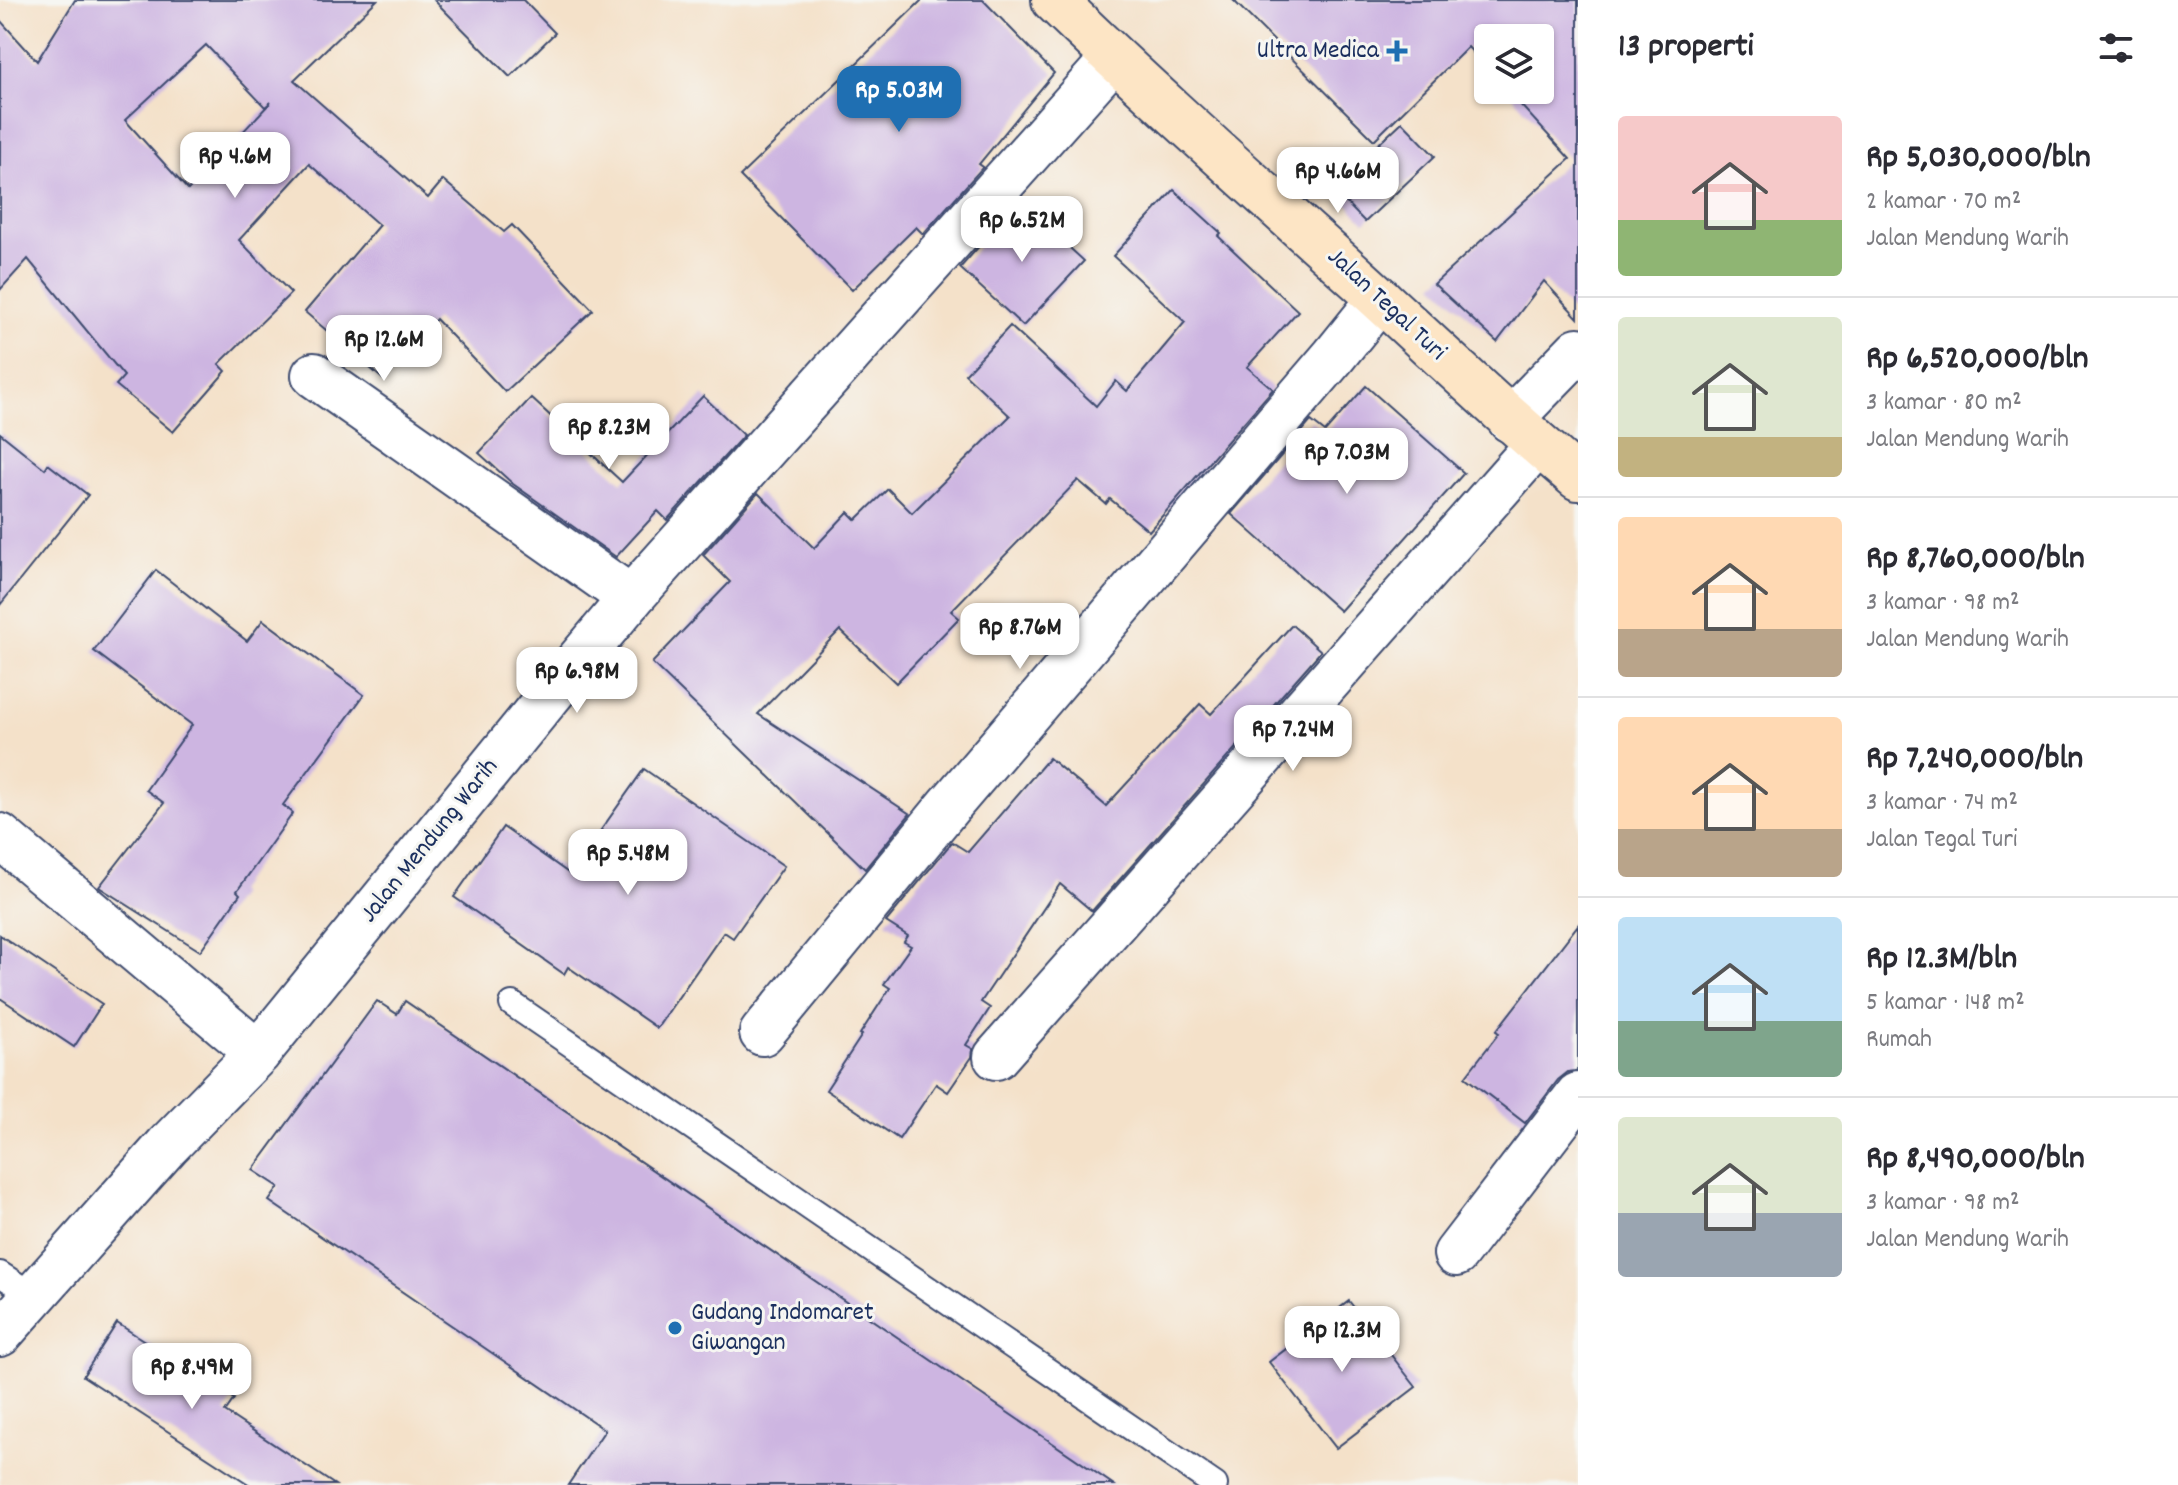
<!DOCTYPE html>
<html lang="id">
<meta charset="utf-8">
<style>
:root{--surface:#fff;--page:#f2f2f3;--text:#2b2b33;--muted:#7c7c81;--line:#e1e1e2;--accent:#1f6fb2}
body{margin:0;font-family:Dekko,sans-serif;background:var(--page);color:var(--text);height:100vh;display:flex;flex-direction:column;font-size:30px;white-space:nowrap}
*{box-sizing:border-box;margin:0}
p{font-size:26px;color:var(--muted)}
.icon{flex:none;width:44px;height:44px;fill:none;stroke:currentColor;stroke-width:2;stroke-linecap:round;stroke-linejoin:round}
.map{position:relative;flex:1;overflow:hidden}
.drawer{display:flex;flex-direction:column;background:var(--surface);width:600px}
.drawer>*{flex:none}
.buttons{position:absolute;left:1474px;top:24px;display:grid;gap:16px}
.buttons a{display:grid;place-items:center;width:80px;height:80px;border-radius:8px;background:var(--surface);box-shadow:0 2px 6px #0004;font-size:40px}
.price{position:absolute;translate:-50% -68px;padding:0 18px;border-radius:16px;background:#fff;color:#222;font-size:26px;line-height:52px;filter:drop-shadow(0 2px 4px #0008)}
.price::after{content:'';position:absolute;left:50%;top:48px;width:24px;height:18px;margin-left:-12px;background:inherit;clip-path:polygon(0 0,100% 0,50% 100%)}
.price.active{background:var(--accent);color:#fff}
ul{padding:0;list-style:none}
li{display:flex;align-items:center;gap:24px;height:200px;padding:0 40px}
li+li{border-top:2px solid var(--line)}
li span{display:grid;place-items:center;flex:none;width:224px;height:160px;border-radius:8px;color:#555}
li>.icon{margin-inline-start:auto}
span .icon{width:96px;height:96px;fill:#fffc;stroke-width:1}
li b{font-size:34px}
h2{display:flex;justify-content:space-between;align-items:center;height:96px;padding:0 40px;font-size:34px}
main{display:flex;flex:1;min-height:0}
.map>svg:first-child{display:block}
.building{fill:#cdb5e1;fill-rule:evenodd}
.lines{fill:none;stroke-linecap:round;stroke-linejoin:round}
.lane-casing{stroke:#3c4a6e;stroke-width:28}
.street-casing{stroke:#3c4a6e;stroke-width:48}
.secondary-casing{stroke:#3c4a6e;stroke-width:48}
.lane{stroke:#fff;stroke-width:24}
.street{stroke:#fff;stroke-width:44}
.secondary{stroke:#fde5c5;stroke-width:44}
.poi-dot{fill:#1f6fb2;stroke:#f6f6f2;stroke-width:3}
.labels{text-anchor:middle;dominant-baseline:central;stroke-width:6;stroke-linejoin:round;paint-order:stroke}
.poi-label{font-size:26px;fill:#1b2f5e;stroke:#f6f6f2;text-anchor:end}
.street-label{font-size:26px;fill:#1b2f5e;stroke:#f6f6f2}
</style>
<main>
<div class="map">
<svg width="1578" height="1485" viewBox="0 0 1578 1485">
<rect width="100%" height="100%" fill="#f6f6f2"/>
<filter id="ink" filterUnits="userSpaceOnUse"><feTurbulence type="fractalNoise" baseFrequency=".0125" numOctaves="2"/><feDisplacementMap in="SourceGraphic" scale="16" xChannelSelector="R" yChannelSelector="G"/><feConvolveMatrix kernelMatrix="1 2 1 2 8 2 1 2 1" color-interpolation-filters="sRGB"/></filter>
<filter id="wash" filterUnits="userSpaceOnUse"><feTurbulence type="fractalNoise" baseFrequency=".006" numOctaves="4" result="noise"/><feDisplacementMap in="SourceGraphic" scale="32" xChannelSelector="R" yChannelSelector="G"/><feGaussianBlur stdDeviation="1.8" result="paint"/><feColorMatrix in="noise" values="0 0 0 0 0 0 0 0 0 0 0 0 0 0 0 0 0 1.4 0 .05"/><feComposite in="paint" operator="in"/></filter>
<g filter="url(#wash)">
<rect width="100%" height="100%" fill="#f4e1c9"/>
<g id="blocks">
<g class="building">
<path d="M75,0H377L294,80L428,198L443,180L504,232L512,225L593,310L505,392L436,319L383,379L305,312L379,225L309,164L239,240L291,293L219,364L226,371L173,432L116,385L124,376L28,259L0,290V20L37,61ZM206,45L265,107L271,102L188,190L125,120Z"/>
<path d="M434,0H523L555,33L510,77Z"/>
<path d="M922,0H983L1054,73L979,164L983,167L923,234L916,227L852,290L740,176Z"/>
<path d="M1233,0H1578V318L1544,281L1497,342L1434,284L1570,159L1507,90H1540V38H1488V69L1468,47L1374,140Z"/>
<path d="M1402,122L1435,156L1365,222L1332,188Z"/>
<path d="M1174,190L1221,233L1218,236L1298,311L1247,367L1273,389L1149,531L1110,499L1106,504L1078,480L951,611L959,618L896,683L840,630L758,714L910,814L865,869L652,663L730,582L703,555L758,493L814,548L848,512L856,520L888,489L912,513L1010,416L965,374L1010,326L1096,406L1116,381L1127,391L1185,322L1113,256Z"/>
<path d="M1019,201L1084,261L1023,326L960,268Z"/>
<path d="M1366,386L1464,473L1340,611L1231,514L1311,421L1325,432Z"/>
<path d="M703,396L744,435L667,520L658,511L616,557L513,484L479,453L531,398L622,482Z"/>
<path d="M0,433L45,469L48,464L88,495L0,605Z"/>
<path d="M156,570L247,641L263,620L364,695L283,805L293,813L237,891L240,894L200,951L99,887L164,803L146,790L192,725L94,651Z"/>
<path d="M1292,625L1321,651L1092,911L1060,884L981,1002L990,1008L966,1045L973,1049L972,1057L948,1092L936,1084L899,1139L826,1090L862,1035L860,1034L890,988L884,984L911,946L904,942L908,936L886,922L952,842L968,852L1049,758L1106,806L1200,704L1211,714Z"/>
<path d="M644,769L784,866L733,938L724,932L657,1028L568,967L564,974L454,897L503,827L570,874Z"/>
<path d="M1578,925V1068L1576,1071L1568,1072L1558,1080L1525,1123L1465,1077L1499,1033L1496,1031Z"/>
<path d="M0,935L102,1004L74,1047L0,998Z"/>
<path d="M377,1001L397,1014L405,1001L1114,1485H568L605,1430L269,1201L279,1187L253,1170Z"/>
<path d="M1349,1301L1416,1387L1336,1448L1269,1362Z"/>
<path d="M117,1323L234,1399L225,1412L335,1485H250L83,1376Z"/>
</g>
</g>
</g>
<g filter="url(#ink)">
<use href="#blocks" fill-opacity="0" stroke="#3c4a6e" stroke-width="2"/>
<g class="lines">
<defs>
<g id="lane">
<path d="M512,1004L1215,1485"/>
<path d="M0,1274L34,1296"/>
</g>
<g id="street">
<path d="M314,375L631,598"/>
<path d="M1510,420L1578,350"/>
<path d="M0,836L258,1053"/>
<path d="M762,1033L948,807L1334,356L1380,299"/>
<path d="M996,1057L1538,444"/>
<path d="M1456,1254L1578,1095"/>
<path d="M0,1334L167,1146L258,1053L562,680L631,598L1114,58"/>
</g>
<path id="secondary" d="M1054,0C1153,96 1256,187 1358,279C1431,345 1502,414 1578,478"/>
</defs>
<use href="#lane" class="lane-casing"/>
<use href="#street" class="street-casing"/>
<use href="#secondary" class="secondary-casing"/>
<use href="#lane" class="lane"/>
<use href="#street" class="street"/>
<use href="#secondary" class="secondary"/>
</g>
</g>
<g class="poi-dot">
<path d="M1393 39h8v8h8v8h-8v8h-8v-8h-8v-8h8z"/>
<circle cx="675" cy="1328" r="8"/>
</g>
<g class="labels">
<g class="poi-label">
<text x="1379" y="51">Ultra Medica</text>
<text x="691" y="1313" text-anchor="start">Gudang Indomaret<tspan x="691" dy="30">Giwangan</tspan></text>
</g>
<g class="street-label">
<text transform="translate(1386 305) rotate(43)">Jalan Tegal Turi</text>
<text transform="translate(430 841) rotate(-51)">Jalan Mendung Warih</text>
</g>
</g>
</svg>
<div class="buttons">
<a><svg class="icon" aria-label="layers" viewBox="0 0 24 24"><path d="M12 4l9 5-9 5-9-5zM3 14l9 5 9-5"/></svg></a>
</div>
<b class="price active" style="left:899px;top:134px">Rp 5.03M</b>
<b class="price" style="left:235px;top:200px">Rp 4.6M</b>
<b class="price" style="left:1338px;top:215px">Rp 4.66M</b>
<b class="price" style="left:1022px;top:264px">Rp 6.52M</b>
<b class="price" style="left:384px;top:383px">Rp 12.6M</b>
<b class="price" style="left:609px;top:471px">Rp 8.23M</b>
<b class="price" style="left:1347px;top:496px">Rp 7.03M</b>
<b class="price" style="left:1020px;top:671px">Rp 8.76M</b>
<b class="price" style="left:577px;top:715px">Rp 6.98M</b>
<b class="price" style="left:1293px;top:773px">Rp 7.24M</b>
<b class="price" style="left:628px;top:897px">Rp 5.48M</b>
<b class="price" style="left:1342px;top:1374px">Rp 12.3M</b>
<b class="price" style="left:192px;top:1411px">Rp 8.49M</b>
</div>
<section class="drawer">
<h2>13 properti<svg class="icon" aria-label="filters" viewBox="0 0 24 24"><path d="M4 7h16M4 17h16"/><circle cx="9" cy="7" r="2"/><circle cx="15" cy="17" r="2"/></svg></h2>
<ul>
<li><span style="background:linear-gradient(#f6c9c9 65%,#8fb573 0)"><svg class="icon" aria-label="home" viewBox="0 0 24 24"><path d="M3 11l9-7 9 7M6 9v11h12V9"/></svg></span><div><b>Rp 5,030,000/bln</b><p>2 kamar · 70 m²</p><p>Jalan Mendung Warih</p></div></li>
<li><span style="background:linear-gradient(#dfe7d0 75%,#c2b280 0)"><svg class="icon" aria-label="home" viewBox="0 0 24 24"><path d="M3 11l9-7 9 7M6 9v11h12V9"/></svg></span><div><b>Rp 6,520,000/bln</b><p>3 kamar · 80 m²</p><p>Jalan Mendung Warih</p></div></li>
<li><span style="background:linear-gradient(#ffd9b3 70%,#b9a48a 0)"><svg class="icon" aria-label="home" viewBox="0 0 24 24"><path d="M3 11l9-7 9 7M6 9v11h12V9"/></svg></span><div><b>Rp 8,760,000/bln</b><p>3 kamar · 98 m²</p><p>Jalan Mendung Warih</p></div></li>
<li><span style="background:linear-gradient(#ffd9b3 70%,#b9a48a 0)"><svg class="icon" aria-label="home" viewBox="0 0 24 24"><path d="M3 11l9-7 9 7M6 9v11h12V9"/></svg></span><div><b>Rp 7,240,000/bln</b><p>3 kamar · 74 m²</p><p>Jalan Tegal Turi</p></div></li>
<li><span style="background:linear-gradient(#bfe0f5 65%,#7fa58c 0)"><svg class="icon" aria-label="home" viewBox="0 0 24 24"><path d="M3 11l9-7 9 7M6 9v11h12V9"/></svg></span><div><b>Rp 12.3M/bln</b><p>5 kamar · 148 m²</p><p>Rumah</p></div></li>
<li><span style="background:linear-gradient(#dfe7d0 60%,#9aa5b1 0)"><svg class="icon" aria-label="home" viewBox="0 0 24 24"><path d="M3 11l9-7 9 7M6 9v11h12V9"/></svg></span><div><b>Rp 8,490,000/bln</b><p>3 kamar · 98 m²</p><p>Jalan Mendung Warih</p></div></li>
</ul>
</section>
</main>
